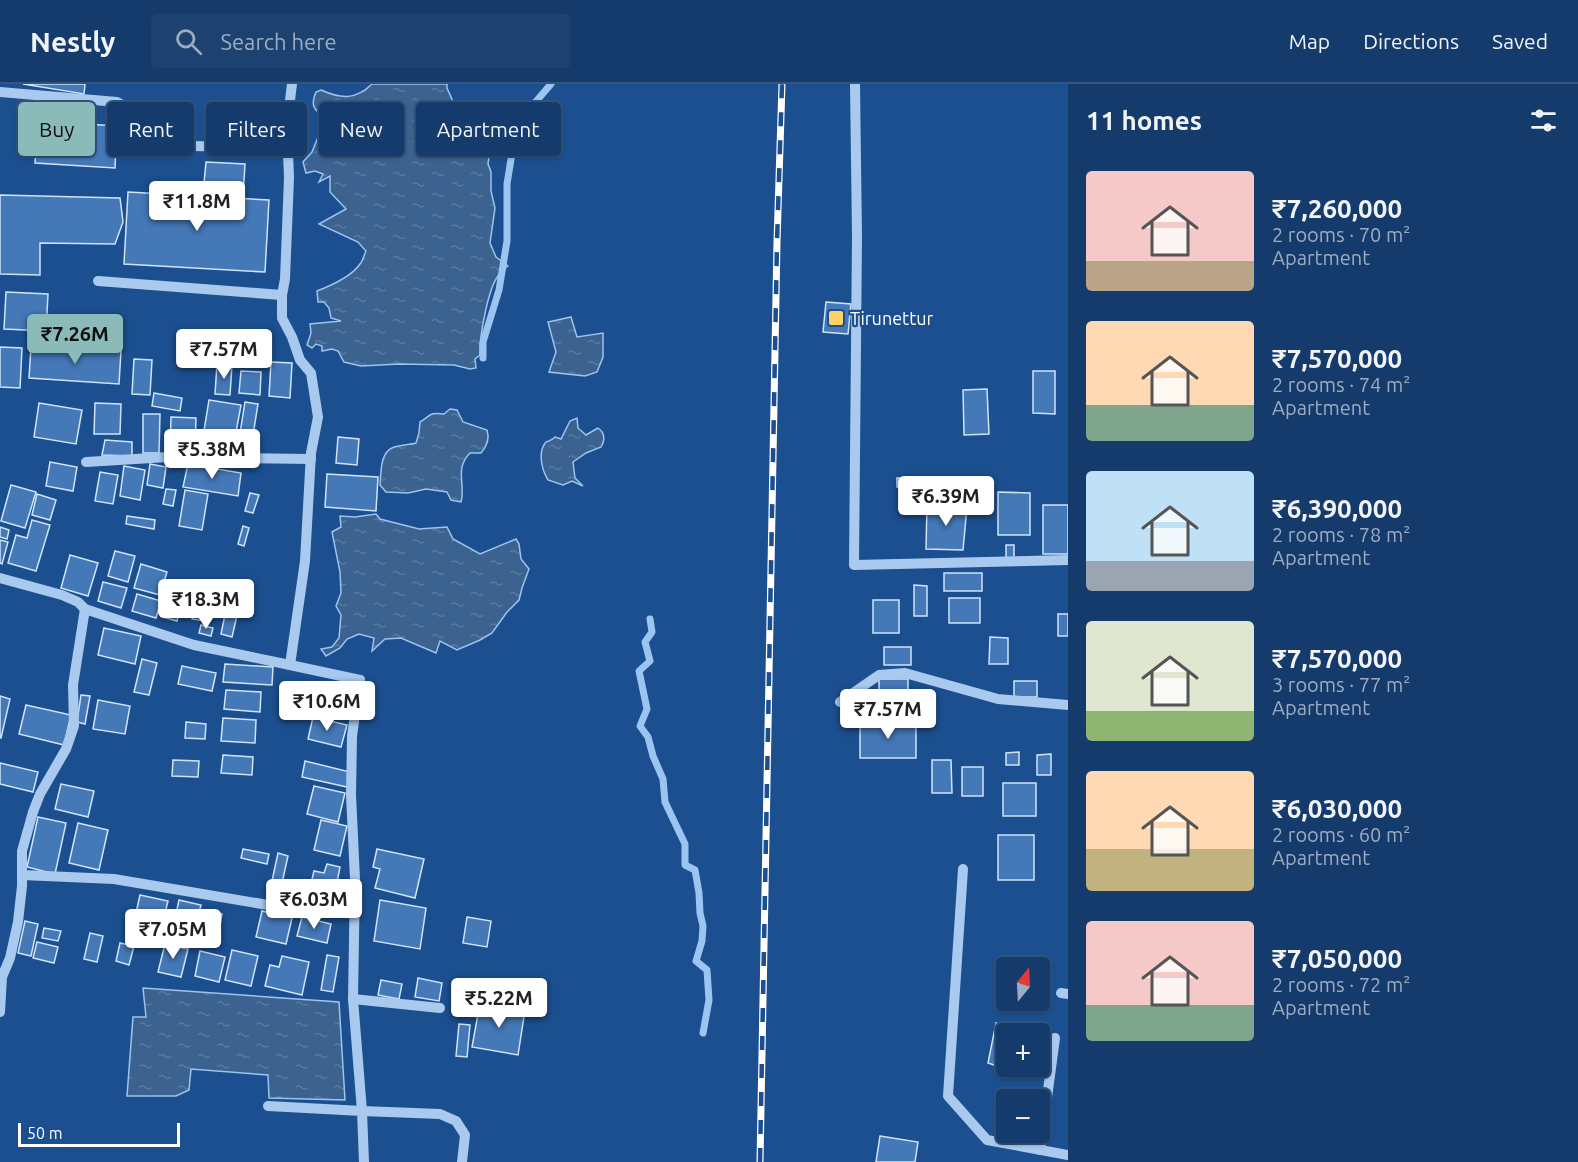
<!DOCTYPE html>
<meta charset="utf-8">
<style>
:root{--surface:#143b6b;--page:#1d4271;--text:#f1f3f6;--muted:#9dadc1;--line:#33557e;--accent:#8bbbb9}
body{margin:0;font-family:Ubuntu,sans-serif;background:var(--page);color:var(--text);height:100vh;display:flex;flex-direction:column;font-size:22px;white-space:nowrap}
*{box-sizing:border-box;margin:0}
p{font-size:20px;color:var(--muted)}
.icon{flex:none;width:33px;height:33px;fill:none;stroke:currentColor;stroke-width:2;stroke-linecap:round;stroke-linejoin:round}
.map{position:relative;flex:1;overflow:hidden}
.sheet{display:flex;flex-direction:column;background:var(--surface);width:510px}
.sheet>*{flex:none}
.guide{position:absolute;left:18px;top:18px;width:570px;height:54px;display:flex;gap:12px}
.needle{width:39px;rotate:18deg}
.controls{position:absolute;left:996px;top:873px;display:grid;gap:12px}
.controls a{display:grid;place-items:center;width:54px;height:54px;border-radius:6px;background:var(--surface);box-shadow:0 2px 4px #0004,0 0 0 2px var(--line);font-size:30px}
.scale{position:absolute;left:18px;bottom:15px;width:162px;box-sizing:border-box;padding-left:6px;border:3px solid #fff;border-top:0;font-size:16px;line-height:21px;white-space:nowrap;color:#fff;-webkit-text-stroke:4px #1b4f8f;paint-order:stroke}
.price{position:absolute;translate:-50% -51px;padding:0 14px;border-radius:6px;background:#fff;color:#222;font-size:20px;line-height:39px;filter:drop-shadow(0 2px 3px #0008)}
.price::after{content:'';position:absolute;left:50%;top:36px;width:18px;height:14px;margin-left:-9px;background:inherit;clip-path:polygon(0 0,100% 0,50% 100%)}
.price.active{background:var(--accent);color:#111}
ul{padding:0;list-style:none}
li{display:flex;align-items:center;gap:18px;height:150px;padding:0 18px}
li span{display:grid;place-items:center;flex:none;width:168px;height:120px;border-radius:6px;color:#555}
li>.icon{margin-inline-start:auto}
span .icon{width:72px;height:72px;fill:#fffc;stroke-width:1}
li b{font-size:26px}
h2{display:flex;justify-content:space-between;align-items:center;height:72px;padding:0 18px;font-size:26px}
.tag{padding:0 21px;border-radius:6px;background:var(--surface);box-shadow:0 2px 4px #0004,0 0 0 2px var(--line);font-size:21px;line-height:54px}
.tag.active{background:var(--accent);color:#111}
header{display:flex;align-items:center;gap:36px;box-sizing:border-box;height:84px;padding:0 30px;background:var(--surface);border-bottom:2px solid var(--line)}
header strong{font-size:28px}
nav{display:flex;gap:33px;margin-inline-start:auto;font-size:21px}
.search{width:420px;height:54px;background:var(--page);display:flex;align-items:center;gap:15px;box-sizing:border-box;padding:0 21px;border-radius:6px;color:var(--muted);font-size:22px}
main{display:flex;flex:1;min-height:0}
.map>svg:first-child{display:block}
.water{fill:url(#water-ripples);stroke:#9cc4f0;stroke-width:1.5}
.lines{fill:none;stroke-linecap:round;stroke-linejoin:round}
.stream{stroke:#9cc4f0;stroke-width:7}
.building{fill:#4478b7;stroke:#cfe3fa;stroke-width:1.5}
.minor{stroke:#a9c9ee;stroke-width:10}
.rail-casing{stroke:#fff;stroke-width:7}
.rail{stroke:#1b4f8f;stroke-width:4.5;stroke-dasharray:14;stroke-linecap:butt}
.poi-dot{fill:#ffd166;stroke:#1b4f8f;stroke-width:2}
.labels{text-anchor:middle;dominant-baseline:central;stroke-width:4.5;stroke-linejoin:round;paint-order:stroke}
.poi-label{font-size:18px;fill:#fff;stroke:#1b4f8f;text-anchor:start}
</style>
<header>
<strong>Nestly</strong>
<div class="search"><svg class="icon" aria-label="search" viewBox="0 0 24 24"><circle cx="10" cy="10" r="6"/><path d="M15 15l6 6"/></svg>Search here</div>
<nav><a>Map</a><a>Directions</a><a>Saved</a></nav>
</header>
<main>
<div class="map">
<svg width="1068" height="1078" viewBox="0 0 1068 1078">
<defs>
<pattern id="water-ripples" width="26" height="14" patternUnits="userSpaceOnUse" patternTransform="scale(1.5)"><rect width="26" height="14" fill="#3c6290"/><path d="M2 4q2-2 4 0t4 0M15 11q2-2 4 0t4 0" fill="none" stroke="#597aa1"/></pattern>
</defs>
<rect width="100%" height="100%" fill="#1b4f8f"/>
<g class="water">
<path d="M372,0H447V4L455,22L475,34L494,38L511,34L515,43L494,52L490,66L488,80L491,88V107L495,124L490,159L496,173L508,182C504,185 500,188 498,192C488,205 479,254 480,271L475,275L476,284L470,285L454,281L399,280L361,282L344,278L338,267L332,265L322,267V262L316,260L312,264L307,261L311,249L310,240L341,237L331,234L329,224L324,218H318L317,207C330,202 352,192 360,180C363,177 364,171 366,167L358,158L319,140L346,125L330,108V92L319,98L323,90L315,87L306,89L303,78L312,68L318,53L323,51C323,49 325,43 325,41C323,25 307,29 316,8L321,6C341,15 356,16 372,0Z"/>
<path d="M571,233L577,253L603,249V273L597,288L585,292L549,288L556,268L548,238Z"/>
<path d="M450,325L457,326L463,338L487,346C490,355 487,362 481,369H470C454,385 466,401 461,418L451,416L447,408L426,405L408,409L386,408L380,401C381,390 380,369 392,364C399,361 409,361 416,359L419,349L420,338C431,331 430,328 444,330Z"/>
<path d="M577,334L578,344L586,351L598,344C605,349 605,356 601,363L586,369L573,378L575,394L583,402L572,397L563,401L548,396C542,386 537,368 546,358C547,358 555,354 555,353L561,355L570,337Z"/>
<path d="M376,430L380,435L419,445L447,443L453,455L480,470L516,455L519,460L521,475L529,485L522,504L519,516L507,528L492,549L480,556L457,566L440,557L436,569L401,554L385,555L372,567L374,554L359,550L347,555L340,564L326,572L321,565L332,563L339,554L341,531L336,522L341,509L340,488L332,448L341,443L340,432L355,433Z"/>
<path d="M143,904L339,918L345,1016L269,1014L268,991L191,985L189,1006L176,1012H127L133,933H146Z"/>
</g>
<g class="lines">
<g class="stream">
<path d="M483,274V258L499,206L507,157V100L513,63L533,21L551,0"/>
<path d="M650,535L652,548L645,558L650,577L639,587L647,625L640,642L648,653L653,672L663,695L665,718L685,760V781L695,786L699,809L700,829L703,842L702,857L696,877L707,886L709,916L703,949"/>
</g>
</g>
<g class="building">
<path d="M23,0H85L84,10Z"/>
<path d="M38,37L117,42L115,84L35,79Z"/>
<path d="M206,78L245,80L243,112L203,109Z"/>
<path d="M128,108L269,116L265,188L124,180Z"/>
<path d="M0,111L120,114L123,138L115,160L40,159V191L0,190Z"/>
<path d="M6,208L48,210L46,247L4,245Z"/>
<path d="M826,218L851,220L848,250L823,248Z"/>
<path d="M31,262L121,267L119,300L29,294Z"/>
<path d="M0,263L22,264L20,304L0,303Z"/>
<path d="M134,275L152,276L150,311L132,310Z"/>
<path d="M271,278L292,279L290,314L269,312Z"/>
<path d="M217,280L232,281L230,311L215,310Z"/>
<path d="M241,287L261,288L260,311L239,309Z"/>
<path d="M1033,287H1055V330L1033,329Z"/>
<path d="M987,305L989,350L964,351L963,306Z"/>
<path d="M154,309L182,314L180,327L152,322Z"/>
<path d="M209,316L241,321L234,359L203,353Z"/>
<path d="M245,318L258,320L253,351L240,349Z"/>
<path d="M39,319L82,326L76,360L34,353Z"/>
<path d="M95,319L121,320L120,350H94Z"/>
<path d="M143,330H160L159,369H143Z"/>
<path d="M171,333L196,334L195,367H170Z"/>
<path d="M338,353L359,355L357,381L336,379Z"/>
<path d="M105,356L132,358V372L102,371Z"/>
<path d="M50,378L77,383L73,407L46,402Z"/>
<path d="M150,380L166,383L163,404L147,401Z"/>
<path d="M188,380L241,389L238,412L183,403Z"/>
<path d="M124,382L145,386L140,416L120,412Z"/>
<path d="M100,388L118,391L113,420L95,417Z"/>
<path d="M327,390L378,393L376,427L325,423Z"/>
<rect x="897" y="394" width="23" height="9"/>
<path d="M11,401L36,408L25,444L1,437Z"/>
<path d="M166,405L176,406L173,422L163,420Z"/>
<path d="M185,406L208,410L202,446L179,442Z"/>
<path d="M998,408L1030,409V451H998Z"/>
<path d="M250,409L259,411L253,429L245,427Z"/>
<path d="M37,410L56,416L50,436L32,431Z"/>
<path d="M927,421L967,423L963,466L926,465Z"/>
<rect x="1043" y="421" width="25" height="49"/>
<path d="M127,432L155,436L154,445L126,440Z"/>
<path d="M32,436L50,441L36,487L8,479L16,451L27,454Z"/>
<path d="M243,442L249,444L244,462L238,460Z"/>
<path d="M0,443L9,446L7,455L0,453Z"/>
<path d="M0,456L8,458L2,480L0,479Z"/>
<rect x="1006" y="461" width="8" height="14"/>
<path d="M115,467L135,472L128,498L108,492Z"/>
<path d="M70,471L98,479L88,512L61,504Z"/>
<path d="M141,480L167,488L160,511L134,504Z"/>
<rect x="944" y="489" width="38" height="18"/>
<path d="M103,498L127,504L121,524L98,517Z"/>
<path d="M914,501L927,502V532H914Z"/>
<path d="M169,503L184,507L177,537L162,533Z"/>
<path d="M137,510L161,517L156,534L132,527Z"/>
<path d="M200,510L219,514L217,524L197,519Z"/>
<path d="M229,511L241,514L232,553L221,550Z"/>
<rect x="949" y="514" width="31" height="25"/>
<rect x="873" y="516" width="26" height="33"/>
<path d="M195,524L208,527L205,537L192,535Z"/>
<rect x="1058" y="530" width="10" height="22"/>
<path d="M201,541L213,544L211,552L199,549Z"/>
<path d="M104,544L141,552L135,580L98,571Z"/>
<path d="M990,553L1008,554V580H989Z"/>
<rect x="884" y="563" width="27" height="18"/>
<path d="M142,575L157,579L149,611L134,608Z"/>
<path d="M225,580L273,583L272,601L223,598Z"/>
<path d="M182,582L216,589L212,607L178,600Z"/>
<path d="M879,595H908V628L879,627Z"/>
<rect x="1014" y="597" width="23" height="16"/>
<path d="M315,601L355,610L350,634L309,624Z"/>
<path d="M226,606L261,608L260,628L224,625Z"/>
<path d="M81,611L90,612L85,640L77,638Z"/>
<path d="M0,612L10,615L1,654H0Z"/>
<path d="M98,616L130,622L125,650L93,645Z"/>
<path d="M26,621L71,631L64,661L19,650Z"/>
<path d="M313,633L347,641L341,663L308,655Z"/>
<path d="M223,634L256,636L255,659L221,657Z"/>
<path d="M186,638L206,640L205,655L185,654Z"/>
<rect x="860" y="639" width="56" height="35"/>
<path d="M1019,668V681H1006V669Z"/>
<path d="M1051,670V691H1037V671Z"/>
<path d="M223,671L253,673L252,691L221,689Z"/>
<path d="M173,676L199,677L198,693L172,692Z"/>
<path d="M932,676H951L952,709H932Z"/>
<path d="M305,677L350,688L347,703L302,693Z"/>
<path d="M0,679L38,688L33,708L0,700Z"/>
<rect x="962" y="683" width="21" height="29"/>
<rect x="1003" y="699" width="33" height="33"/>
<path d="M61,700L94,707L88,733L55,725Z"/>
<path d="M314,702L345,709L338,738L307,730Z"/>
<path d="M38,733L66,739L55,790L27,783Z"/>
<path d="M321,736L347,742L340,772L314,766Z"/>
<path d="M78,739L108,746L99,786L69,779Z"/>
<rect x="998" y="751" width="36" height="45"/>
<path d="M243,765L269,770L267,780L241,774Z"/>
<path d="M377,765L424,775L415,814L375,804L380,785L373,783Z"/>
<path d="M278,769L288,772L282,799L272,797Z"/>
<path d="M327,780L340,783L337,798L341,799L339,804L335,803L332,813L309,808L314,787L324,789Z"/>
<path d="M140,811L168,817L160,849L133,843Z"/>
<path d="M179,816L201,821L194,849L173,844Z"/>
<path d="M380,816L426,824L420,865L374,857Z"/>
<path d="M210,827L222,830L219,847L206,844Z"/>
<path d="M262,827L292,834L286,860L256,853Z"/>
<path d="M302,833L331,840L327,859L297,852Z"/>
<path d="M467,833L491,837L487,863L463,859Z"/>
<path d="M25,837L38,840L31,872L18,869Z"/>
<path d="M44,844L61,847L58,857L42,854Z"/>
<path d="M90,849L103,852L97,878L84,875Z"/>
<path d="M37,858L58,863L54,879L33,874Z"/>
<path d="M120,859L134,862L129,881L116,877Z"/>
<path d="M165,860L188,865L181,893L158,888Z"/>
<path d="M232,866L258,872L251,902L225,896Z"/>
<path d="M200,867L225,873L219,898L195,892Z"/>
<path d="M327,871L339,873L333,908L321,906Z"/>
<path d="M282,872L309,878L302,911L265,902L270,881L279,883Z"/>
<path d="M418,894L442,899L439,917L415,913Z"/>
<path d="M487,895L513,899L510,918L484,914Z"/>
<path d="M381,896L402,900L399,915L378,911Z"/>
<path d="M480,919L525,926L518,971L472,963Z"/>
<path d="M996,939L1032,949L1006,950V982H1026L1024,991L988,979Z"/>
<path d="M459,940L470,941L467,973L456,972Z"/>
<path d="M880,1052L918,1058L915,1078H876Z"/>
</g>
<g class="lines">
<g class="minor">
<path d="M292,0L287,41L289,94L285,195L282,211V234L292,253L300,276L311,289L318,333L311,369L305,477L290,581L360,596L352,652L351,711L355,795L353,915L362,1027L440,1030L456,1037L465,1051L462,1078"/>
<path d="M855,0L857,152L854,481L1068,476"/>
<path d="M0,8L117,18C138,28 136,40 140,61L288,64"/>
<path d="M98,197L282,211"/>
<path d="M86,378L168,373L311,375"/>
<path d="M0,494L62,511L78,518L85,525L194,561L290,581"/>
<path d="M840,618L879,591L905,589L998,615L1068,621"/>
<path d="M963,785L948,1012L987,1056L1068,1071"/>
<path d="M22,791L114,795L274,822L355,824"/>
<path d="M1061,909L1068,910"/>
<path d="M353,915L440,924"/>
<path d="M0,928L2,893L10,874L18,838L22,802V767L33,728L40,710L66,665L74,642L73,601L85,525"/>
<path d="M268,1022L362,1027L364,1078"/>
<path d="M1040,1066L1055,954"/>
</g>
<defs>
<path id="rail" d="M760,1078L777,158L782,0"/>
</defs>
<use href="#rail" class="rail-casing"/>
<use href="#rail" class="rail"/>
</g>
<rect class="poi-dot" x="828" y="226" width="16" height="16" rx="3"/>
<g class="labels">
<g class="poi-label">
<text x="850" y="234">Tirunettur</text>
</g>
</g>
</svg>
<div class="controls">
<a><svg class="needle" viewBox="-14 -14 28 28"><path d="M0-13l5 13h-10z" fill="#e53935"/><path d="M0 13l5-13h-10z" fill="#9dadc1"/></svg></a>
<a>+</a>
<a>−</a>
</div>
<div class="scale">50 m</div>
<b class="price" style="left:197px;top:148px">₹11.8M</b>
<b class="price active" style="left:75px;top:281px">₹7.26M</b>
<b class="price" style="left:224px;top:296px">₹7.57M</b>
<b class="price" style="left:212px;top:396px">₹5.38M</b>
<b class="price" style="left:946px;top:443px">₹6.39M</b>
<b class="price" style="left:206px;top:546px">₹18.3M</b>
<b class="price" style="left:327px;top:648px">₹10.6M</b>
<b class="price" style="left:888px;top:656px">₹7.57M</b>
<b class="price" style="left:314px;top:846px">₹6.03M</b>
<b class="price" style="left:173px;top:876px">₹7.05M</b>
<b class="price" style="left:499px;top:945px">₹5.22M</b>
<div class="guide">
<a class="tag active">Buy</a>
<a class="tag">Rent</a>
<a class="tag">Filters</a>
<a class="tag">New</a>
<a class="tag">Apartment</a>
</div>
</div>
<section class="sheet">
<h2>11 homes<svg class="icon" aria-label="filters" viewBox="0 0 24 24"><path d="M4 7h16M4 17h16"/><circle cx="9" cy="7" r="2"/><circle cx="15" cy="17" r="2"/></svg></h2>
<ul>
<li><span style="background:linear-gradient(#f6c9c9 75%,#b9a48a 0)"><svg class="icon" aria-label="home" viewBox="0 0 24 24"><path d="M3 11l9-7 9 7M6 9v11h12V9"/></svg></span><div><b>₹7,260,000</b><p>2 rooms · 70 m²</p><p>Apartment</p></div></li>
<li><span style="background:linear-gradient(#ffd9b3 70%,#7fa58c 0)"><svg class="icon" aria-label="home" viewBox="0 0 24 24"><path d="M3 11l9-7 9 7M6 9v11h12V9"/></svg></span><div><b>₹7,570,000</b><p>2 rooms · 74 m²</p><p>Apartment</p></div></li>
<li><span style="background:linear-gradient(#bfe0f5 75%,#9aa5b1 0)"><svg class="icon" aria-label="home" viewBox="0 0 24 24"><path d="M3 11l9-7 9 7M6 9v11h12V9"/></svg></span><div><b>₹6,390,000</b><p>2 rooms · 78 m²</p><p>Apartment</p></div></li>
<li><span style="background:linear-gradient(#dfe7d0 75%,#8fb573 0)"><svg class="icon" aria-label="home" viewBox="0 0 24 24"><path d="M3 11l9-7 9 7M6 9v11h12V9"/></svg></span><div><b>₹7,570,000</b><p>3 rooms · 77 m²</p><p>Apartment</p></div></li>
<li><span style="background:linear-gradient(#ffd9b3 65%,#c2b280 0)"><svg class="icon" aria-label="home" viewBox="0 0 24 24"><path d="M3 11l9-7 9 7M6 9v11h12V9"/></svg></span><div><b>₹6,030,000</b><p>2 rooms · 60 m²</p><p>Apartment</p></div></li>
<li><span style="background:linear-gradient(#f6c9c9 70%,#7fa58c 0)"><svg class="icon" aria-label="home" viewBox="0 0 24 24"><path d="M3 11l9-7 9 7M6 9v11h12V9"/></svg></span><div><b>₹7,050,000</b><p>2 rooms · 72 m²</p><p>Apartment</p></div></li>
</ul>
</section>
</main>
